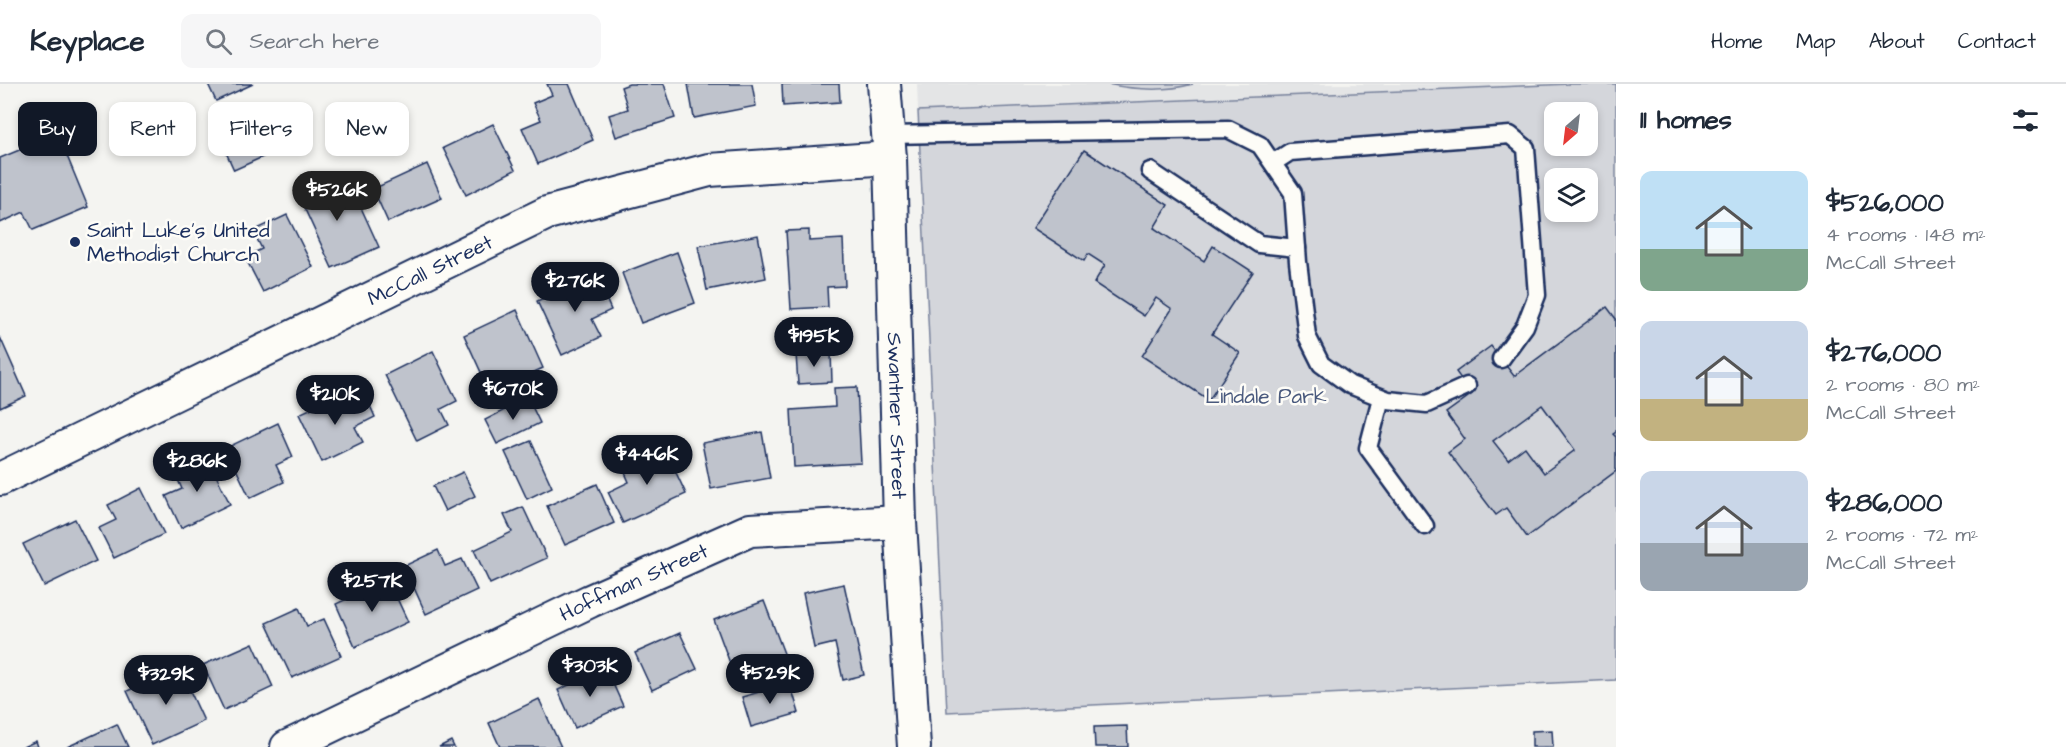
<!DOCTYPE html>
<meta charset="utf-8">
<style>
:root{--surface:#fff;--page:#f6f6f7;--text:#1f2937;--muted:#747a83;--line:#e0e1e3;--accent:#111827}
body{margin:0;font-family:"Architects Daughter",sans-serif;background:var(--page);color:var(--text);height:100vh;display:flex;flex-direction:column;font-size:22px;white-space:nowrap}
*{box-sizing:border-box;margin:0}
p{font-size:20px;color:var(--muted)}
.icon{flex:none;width:33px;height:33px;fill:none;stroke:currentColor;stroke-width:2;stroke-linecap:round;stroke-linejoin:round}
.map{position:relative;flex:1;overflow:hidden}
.details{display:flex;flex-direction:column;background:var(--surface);width:450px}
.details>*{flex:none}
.banner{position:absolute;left:18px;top:18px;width:570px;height:54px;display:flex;gap:12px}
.needle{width:39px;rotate:208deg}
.fabs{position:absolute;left:1544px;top:18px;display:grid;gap:12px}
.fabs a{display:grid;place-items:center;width:54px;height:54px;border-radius:12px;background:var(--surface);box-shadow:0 3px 9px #0003;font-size:30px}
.price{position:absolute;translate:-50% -51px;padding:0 14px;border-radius:21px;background:var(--accent);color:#fff;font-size:20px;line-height:39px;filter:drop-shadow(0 2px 3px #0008)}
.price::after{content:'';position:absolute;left:50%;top:36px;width:18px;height:14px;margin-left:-9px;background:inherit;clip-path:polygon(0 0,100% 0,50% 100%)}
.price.current{background:#222;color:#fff}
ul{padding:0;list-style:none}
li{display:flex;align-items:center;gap:18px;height:150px;padding:0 24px}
li span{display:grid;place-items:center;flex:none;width:168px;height:120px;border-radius:12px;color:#555}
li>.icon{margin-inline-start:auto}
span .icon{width:72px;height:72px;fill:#fffc;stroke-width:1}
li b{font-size:26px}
h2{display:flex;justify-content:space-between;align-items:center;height:72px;padding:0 24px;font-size:26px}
.pill{padding:0 21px;border-radius:12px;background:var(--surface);box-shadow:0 3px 9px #0003;font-size:21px;line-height:54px}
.pill.current{background:var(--accent);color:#fff}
header{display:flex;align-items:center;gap:36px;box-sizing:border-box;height:84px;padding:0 30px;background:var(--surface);border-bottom:2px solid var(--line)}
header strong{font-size:28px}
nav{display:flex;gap:33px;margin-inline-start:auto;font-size:21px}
.search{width:420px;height:54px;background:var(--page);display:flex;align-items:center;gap:15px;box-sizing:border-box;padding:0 21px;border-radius:12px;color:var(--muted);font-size:22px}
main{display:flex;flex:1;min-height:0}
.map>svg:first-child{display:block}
.built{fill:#e4e5e6}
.green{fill:#d4d6db;stroke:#78829c;stroke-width:1.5;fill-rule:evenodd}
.building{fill:#bfc3cc;stroke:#1b2f5e;stroke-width:1.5;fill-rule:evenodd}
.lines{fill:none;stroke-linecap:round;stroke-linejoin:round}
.service-casing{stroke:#1b2f5e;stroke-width:21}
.minor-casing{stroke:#1b2f5e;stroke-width:36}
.service{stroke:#fdfcf7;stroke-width:16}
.minor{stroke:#fdfcf7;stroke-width:32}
.poi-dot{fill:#1b2f5e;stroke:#fdfcf7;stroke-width:2}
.labels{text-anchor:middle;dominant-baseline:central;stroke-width:5;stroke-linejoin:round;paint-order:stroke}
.poi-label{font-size:21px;fill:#1b2f5e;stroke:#fdfcf7;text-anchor:start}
.street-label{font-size:21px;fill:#1b2f5e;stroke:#fdfcf7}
.park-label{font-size:21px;fill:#49597d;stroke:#fdfcf7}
</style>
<header>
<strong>Keyplace</strong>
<div class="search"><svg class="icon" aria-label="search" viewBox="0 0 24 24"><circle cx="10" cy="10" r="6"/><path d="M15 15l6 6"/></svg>Search here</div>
<nav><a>Home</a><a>Map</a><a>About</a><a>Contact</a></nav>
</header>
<main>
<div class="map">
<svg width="1616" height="663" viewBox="0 0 1616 663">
<rect width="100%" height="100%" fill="#f4f4f1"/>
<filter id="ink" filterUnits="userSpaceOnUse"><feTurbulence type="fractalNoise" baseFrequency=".0167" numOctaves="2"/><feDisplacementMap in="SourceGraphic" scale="12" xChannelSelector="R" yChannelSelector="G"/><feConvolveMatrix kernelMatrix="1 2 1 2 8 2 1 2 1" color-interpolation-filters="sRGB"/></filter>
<g filter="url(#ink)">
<path class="built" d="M917,0H1570L918,27Z"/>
<g class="green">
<path d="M1107,0H1193C1165,8 1136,6 1107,0Z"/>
<path d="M1570,0H1616V596L947,628L918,27ZM1554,28H1587V62H1554ZM1554,94H1587V128H1554Z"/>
</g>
<g class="building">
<path d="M208,0H253L216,17Z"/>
<path d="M547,0H569L593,56L538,80L522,44L541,36L533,19L552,11Z"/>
<path d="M629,0H664L675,34L616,53L609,31L628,25L621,3Z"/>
<path d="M688,0H752L756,22L694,34Z"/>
<path d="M782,0H839L840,18L783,22Z"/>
<path d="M297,19L311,51L234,86L220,55Z"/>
<path d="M493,40L515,86L466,111L443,64Z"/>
<path d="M58,50L88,123L33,146L24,128L0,139V74Z"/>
<path d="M1084,66L1168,121L1154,144L1204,177L1213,162L1253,188L1212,250L1240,269L1209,316L1142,272L1172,225L1156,214L1144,232L1094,199L1105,181L1088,170L1084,177L1033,144Z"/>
<path d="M427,80L442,114L388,138L373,105Z"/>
<path d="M327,91L336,111L352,104L379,163L332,184L296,106Z"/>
<path d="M287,131L313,183L263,208L245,173L262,165L253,147Z"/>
<path d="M809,146V157L843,155L845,202L827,203L828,223L791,225L786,147Z"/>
<path d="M758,151L766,194L707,206L698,162Z"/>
<path d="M677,168L695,219L641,239L622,189Z"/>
<path d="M595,190L611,226L592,235L601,253L562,271L537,217Z"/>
<path d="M1607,223L1616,235V348L1613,350L1616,353V387L1527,453L1506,424L1496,431L1448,368L1465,355L1446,329L1472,310L1456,288L1491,262L1514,292ZM1542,321L1575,366L1544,389L1525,363L1508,376L1493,357Z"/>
<path d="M517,226L543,284L490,308L464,251Z"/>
<path d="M0,253L26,312L0,324Z"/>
<path d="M433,267L457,317L441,325L449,341L417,357L385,291Z"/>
<path d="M831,268L832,298L798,300L796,270Z"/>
<path d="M857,303L861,379L794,383L791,326L835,323L834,304Z"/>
<path d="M340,311L347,327L368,317L375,333L355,343L363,358L322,378L299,330Z"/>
<path d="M528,314L540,339L497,360L485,336Z"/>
<path d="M278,339L293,373L276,381L284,398L250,414L226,364Z"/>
<path d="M762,348L770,394L711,405L702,359Z"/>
<path d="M531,357L552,403L527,415L505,368Z"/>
<path d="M664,363L686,410L623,439L608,408L629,398L622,382Z"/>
<path d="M207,373L230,420L181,444L166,412L182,405L175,389Z"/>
<path d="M463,388L475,412L445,427L433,402Z"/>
<path d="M597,400L614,439L565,461L547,422Z"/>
<path d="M141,404L164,450L114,474L99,444L116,436L108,421Z"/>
<path d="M523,423L547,474L490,500L474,466L512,448L504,431Z"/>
<path d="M75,435L96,477L44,502L23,460Z"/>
<path d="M438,466L445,482L462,475L477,506L426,530L404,482Z"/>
<path d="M388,495L408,538L355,563L336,520Z"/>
<path d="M844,500L864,591L843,596L835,559L814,564L803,509Z"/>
<path d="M764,517L785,572L734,590L714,536Z"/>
<path d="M299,524L307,542L324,535L341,572L292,594L266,539Z"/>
<path d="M680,549L697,585L652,606L635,569Z"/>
<path d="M253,559L273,603L224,626L203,581Z"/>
<path d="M179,583L204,637L152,661L127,607Z"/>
<path d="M606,584L623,622L575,644L558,606Z"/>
<path d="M790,599L799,629L751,643L742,613Z"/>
<path d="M539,615L561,663H500L489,639Z"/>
<path d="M117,640L128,663H67Z"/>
<path d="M1127,642L1128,663H1095L1094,643Z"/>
<path d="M1552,646L1553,663H1532V647Z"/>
<path d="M36,657L38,663H23Z"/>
<path d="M451,657L454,663H439Z"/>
</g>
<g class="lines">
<defs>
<g id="service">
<path d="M888,51L1228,45L1260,61L1293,109L1298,178L1307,252L1321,280L1350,301L1388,316L1427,320L1467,302"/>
<path d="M1273,79L1290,68L1510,51L1526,64L1537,211L1525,242L1501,275"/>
<path d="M1150,87L1259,160L1297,164"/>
<path d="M1381,314L1368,364L1425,442"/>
</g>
<g id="minor">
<path id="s1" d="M884,0L890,74L900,438L914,663"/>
<path id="s2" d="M0,395L547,129L709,86L890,74"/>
<path id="s3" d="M287,663L590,517L750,446L900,438"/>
</g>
</defs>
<use href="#service" class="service-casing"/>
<use href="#minor" class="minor-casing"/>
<use href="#service" class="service"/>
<use href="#minor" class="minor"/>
</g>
</g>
<circle class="poi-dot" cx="75" cy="158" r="6"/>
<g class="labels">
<g class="poi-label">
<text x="87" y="146">Saint Luke's United<tspan x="87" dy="24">Methodist Church</tspan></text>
</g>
<g class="street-label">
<text stroke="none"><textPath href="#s2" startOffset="478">McCall Street</textPath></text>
<text stroke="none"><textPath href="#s1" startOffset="332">Swantner Street</textPath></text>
<text stroke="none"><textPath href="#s3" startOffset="384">Hoffman Street</textPath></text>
</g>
<g class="park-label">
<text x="1266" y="312">Lindale Park</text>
</g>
</g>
</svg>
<div class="fabs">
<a><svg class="needle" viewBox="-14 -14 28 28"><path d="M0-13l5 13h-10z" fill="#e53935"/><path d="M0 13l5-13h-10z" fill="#747a83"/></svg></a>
<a><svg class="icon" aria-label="layers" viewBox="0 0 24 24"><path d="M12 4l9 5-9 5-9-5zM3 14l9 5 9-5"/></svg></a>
</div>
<b class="price current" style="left:337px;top:138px">$526K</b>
<b class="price" style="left:575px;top:229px">$276K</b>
<b class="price" style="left:814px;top:284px">$195K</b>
<b class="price" style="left:513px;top:337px">$670K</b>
<b class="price" style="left:335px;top:342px">$210K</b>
<b class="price" style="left:647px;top:402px">$446K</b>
<b class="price" style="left:197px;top:409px">$286K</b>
<b class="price" style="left:372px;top:529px">$257K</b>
<b class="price" style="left:590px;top:614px">$303K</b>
<b class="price" style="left:770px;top:621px">$529K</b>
<b class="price" style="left:166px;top:622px">$329K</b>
<div class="banner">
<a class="pill current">Buy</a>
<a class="pill">Rent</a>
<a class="pill">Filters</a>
<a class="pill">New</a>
</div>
</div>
<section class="details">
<h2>11 homes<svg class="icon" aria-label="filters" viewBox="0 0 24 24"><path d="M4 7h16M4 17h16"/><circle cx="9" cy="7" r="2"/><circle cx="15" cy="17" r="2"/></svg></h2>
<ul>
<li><span style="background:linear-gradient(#bfe0f5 65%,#7fa58c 0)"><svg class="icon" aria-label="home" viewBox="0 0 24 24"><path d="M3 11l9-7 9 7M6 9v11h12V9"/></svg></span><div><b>$526,000</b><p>4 rooms · 148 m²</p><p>McCall Street</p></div></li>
<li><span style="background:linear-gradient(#c9d6e8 65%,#c2b280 0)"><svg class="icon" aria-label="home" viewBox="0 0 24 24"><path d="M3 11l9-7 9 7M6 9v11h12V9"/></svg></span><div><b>$276,000</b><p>2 rooms · 80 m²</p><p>McCall Street</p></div></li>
<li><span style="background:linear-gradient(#c9d6e8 60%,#9aa5b1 0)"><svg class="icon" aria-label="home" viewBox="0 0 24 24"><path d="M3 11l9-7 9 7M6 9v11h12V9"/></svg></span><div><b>$286,000</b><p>2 rooms · 72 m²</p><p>McCall Street</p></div></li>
</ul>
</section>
</main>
